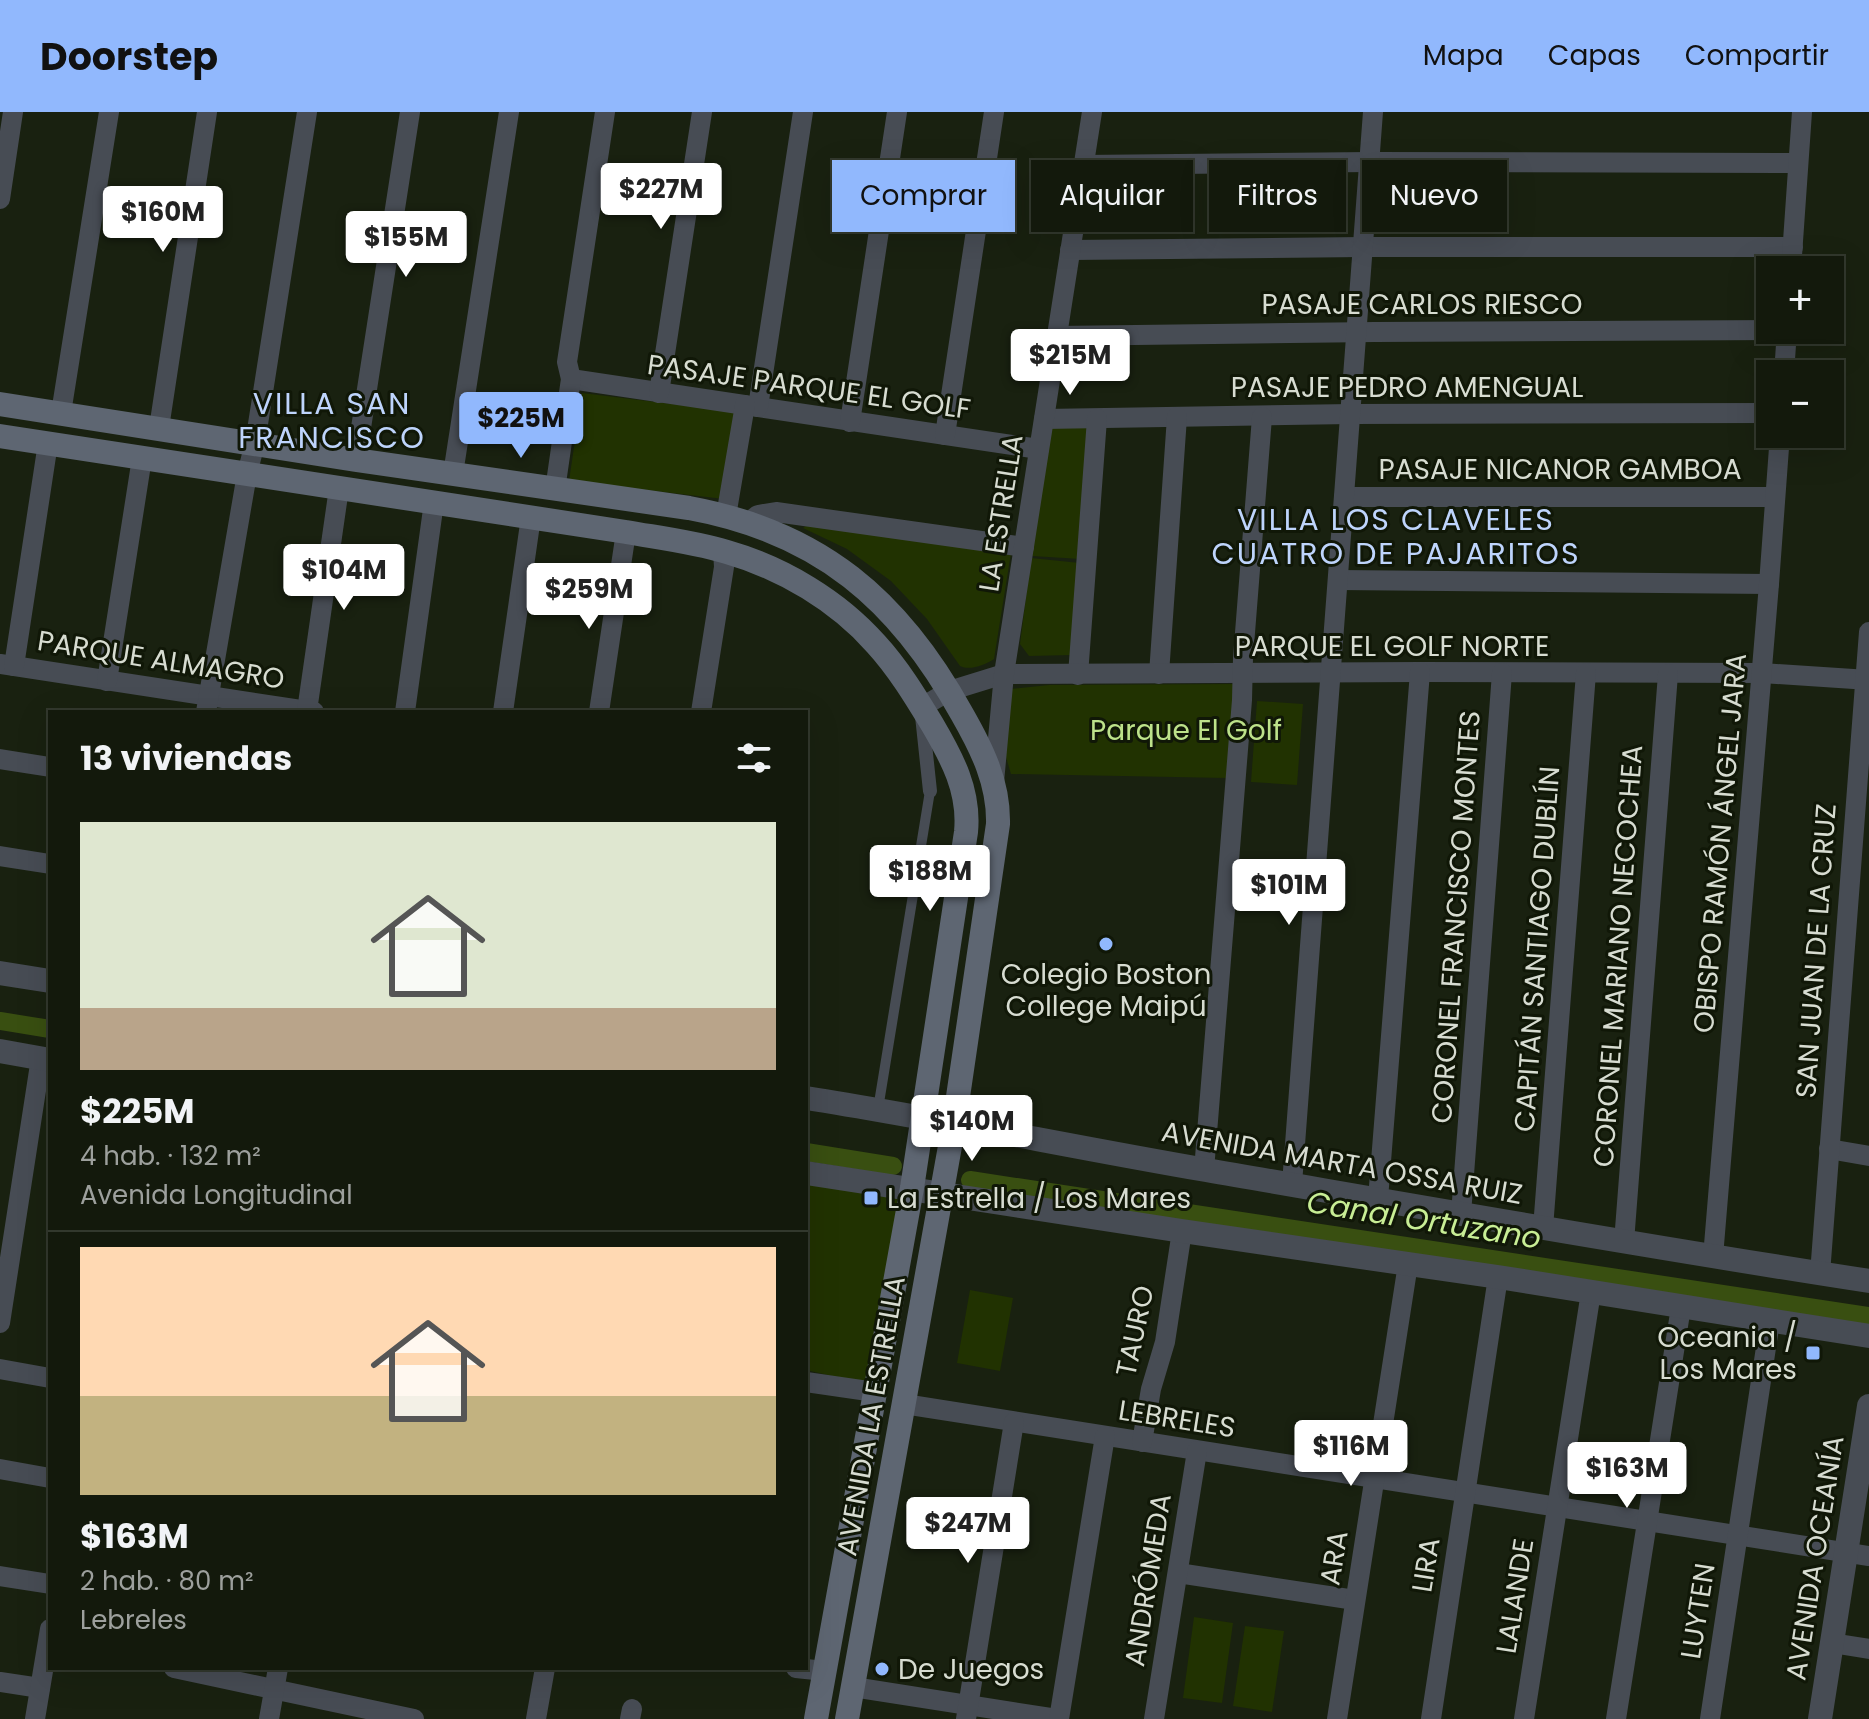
<!DOCTYPE html>
<html lang="es">
<meta charset="utf-8">
<style>
:root{--surface:#13190c;--page:#1c2215;--text:#f1f3f6;--muted:#9da09d;--line:#32382d;--accent:#91b8fd}
body{margin:0;font-family:Poppins,sans-serif;background:var(--page);color:var(--text);height:100vh;display:flex;flex-direction:column;font-size:30px;white-space:nowrap}
*{box-sizing:border-box;margin:0}
p{font-size:26px;color:var(--muted)}
.icon{flex:none;width:44px;height:44px;fill:none;stroke:currentColor;stroke-width:2;stroke-linecap:round;stroke-linejoin:round}
.map{position:relative;flex:1;overflow:hidden}
.side{position:absolute;left:48px;top:598px;width:760px;height:960px;display:flex;flex-direction:column;background:var(--surface);border-radius:0px;box-shadow:0 8px 32px #0002,0 0 0 2px var(--line)}
.side>*{flex:none}
.banner{position:absolute;left:832px;top:48px;width:760px;height:72px;display:flex;gap:16px}
.tools{position:absolute;left:1756px;top:144px;display:grid;gap:16px}
.tools a{display:grid;place-items:center;width:88px;height:88px;border-radius:0px;background:var(--surface);box-shadow:0 8px 32px #0002,0 0 0 2px var(--line);font-size:40px}
.price{position:absolute;translate:-50% -68px;padding:0 18px;border-radius:8px;background:#fff;color:#222;font-size:26px;line-height:52px;filter:drop-shadow(0 2px 4px #0008)}
.price::after{content:'';position:absolute;left:50%;top:48px;width:24px;height:18px;margin-left:-12px;background:inherit;clip-path:polygon(0 0,100% 0,50% 100%)}
.price.current{background:var(--accent);color:#111}
ul{padding:0;list-style:none}
li{display:grid;align-content:center;gap:16px;height:424px;padding:0 32px}
li+li{border-top:2px solid var(--line)}
li span{display:grid;place-items:center;height:248px;border-radius:0px;color:#555}
li>.icon{margin-inline-start:auto}
span .icon{width:144px;height:144px;fill:#fffc;stroke-width:1}
li b{font-size:34px}
h2{display:flex;justify-content:space-between;align-items:center;height:96px;padding:0 32px;font-size:34px}
.tag{padding:0 28px;border-radius:0px;background:var(--surface);box-shadow:0 8px 32px #0002,0 0 0 2px var(--line);font-size:28px;line-height:72px}
.tag.current{background:var(--accent);color:#111}
header{display:flex;align-items:center;gap:48px;box-sizing:border-box;height:112px;padding:0 40px;background:var(--accent);color:#111}
header strong{font-size:38px}
nav{display:flex;gap:44px;margin-inline-start:auto;font-size:28px}
.map>svg:first-child{display:block}
.green{fill:#213201}
.lines{fill:none;stroke-linecap:round;stroke-linejoin:round}
.canal{stroke:#394f11;stroke-width:18}
.service{stroke:#474c54;stroke-width:10}
.pedestrian{stroke:#474c54;stroke-width:14}
.minor{stroke:#474c54;stroke-width:20}
.tertiary{stroke:#474c54;stroke-width:24}
.secondary{stroke:#5e6672;stroke-width:24}
.poi-dot{fill:#91b8fd;stroke:#101707;stroke-width:3}
.labels{text-anchor:middle;dominant-baseline:central;stroke-width:6;stroke-linejoin:round;paint-order:stroke}
.street-label{font-size:28px;fill:#d7dcd1;stroke:#101707}
.park-label{font-size:28px;fill:#bde28a;stroke:#101707}
.poi-label{font-size:28px;fill:#d7dcd1;stroke:#101707;text-anchor:start}
.neighbourhood-label{font-size:30px;letter-spacing:2px;fill:#bed4fc;stroke:#101707}
.water-label{font-size:30px;font-style:italic;fill:#c8ee95;stroke:#101707}
</style>
<header>
<strong>Doorstep</strong>
<nav><a>Mapa</a><a>Capas</a><a>Compartir</a></nav>
</header>
<div class="map">
<svg width="1869" height="1607" viewBox="0 0 1869 1607">
<rect width="100%" height="100%" fill="#192110"/>
<g class="green">
<path d="M582,281L737,300L724,387L569,369Z"/>
<path d="M1048,313H1091L1081,447L1032,444Z"/>
<path d="M807,413L1011,441L994,547C985,553 970,559 960,554L927,507L891,469L847,437L803,416Z"/>
<path d="M1031,446L1080,451L1073,543L1029,544L1020,532Z"/>
<path d="M1237,572L1227,666L1011,662L1005,642L1011,577L1049,573Z"/>
<path d="M1257,589L1303,592L1297,673L1251,670Z"/>
<path d="M806,1071L898,1087L867,1272L806,1258Z"/>
<path d="M970,1178L1013,1186L1000,1259L957,1251Z"/>
<path d="M1194,1505L1233,1511L1222,1591L1183,1586Z"/>
<path d="M1245,1514L1284,1519L1272,1600L1233,1594Z"/>
</g>
<g class="lines">
<g class="canal">
<path d="M0,909L50,917"/>
<path d="M806,1040L893,1054"/>
<path d="M970,1068L1869,1204"/>
</g>
<path class="service" d="M878,997L930,679"/>
<path class="pedestrian" d="M922,604L930,679"/>
<g class="minor">
<path d="M1083,53L1370,50L1798,51"/>
<path d="M0,87L13,0"/>
<path d="M1070,138L1363,135H1793"/>
<path d="M1791,158L1802,0"/>
<path d="M1057,224L1375,220L1787,218"/>
<path d="M1784,262L1787,218"/>
<path d="M571,267L1039,337"/>
<path d="M659,281L702,0"/>
<path d="M758,295L803,0"/>
<path d="M61,301L109,0"/>
<path d="M1044,307L1351,302L1770,301"/>
<path d="M850,310L897,0"/>
<path d="M159,316L207,0"/>
<path d="M945,323L994,0"/>
<path d="M356,348L410,0"/>
<path d="M453,362L509,0"/>
<path d="M555,378L571,267L567,250L605,0"/>
<path d="M1344,385H1775"/>
<path d="M726,404L745,293"/>
<path d="M749,410L758,403L776,400L1024,435"/>
<path d="M1338,468L1769,472"/>
<path d="M0,552L314,600"/>
<path d="M14,554L48,331"/>
<path d="M1159,562L1177,305"/>
<path d="M1078,563L1097,307"/>
<path d="M107,569L142,346"/>
<path d="M922,595L949,579L1004,562L1420,560L1762,561L1869,568"/>
<path d="M307,599L339,376"/>
<path d="M206,600L247,362L255,331L307,0"/>
<path d="M405,600L434,390"/>
<path d="M503,600L531,405"/>
<path d="M599,600L626,420"/>
<path d="M701,600L724,455L723,439"/>
<path d="M0,647L50,655"/>
<path d="M994,670L1004,562L1092,0"/>
<path d="M0,744L50,752"/>
<path d="M1829,1037L1869,1044"/>
<path d="M1204,1058L1242,588L1243,546L1262,305"/>
<path d="M1292,1072L1373,0"/>
<path d="M1378,1087L1420,560"/>
<path d="M1461,1102L1502,561"/>
<path d="M1543,1116L1586,561"/>
<path d="M1624,1130L1668,562"/>
<path d="M1713,1145L1769,472L1780,322"/>
<path d="M1820,1162L1869,520"/>
<path d="M0,1211L41,946"/>
<path d="M0,1257L50,1266"/>
<path d="M806,1270L875,1280"/>
<path d="M904,1292L1869,1444"/>
<path d="M1142,1330L1151,1277L1165,1230L1182,1119"/>
<path d="M0,1357L50,1366"/>
<path d="M1178,1461L1355,1488"/>
<path d="M0,1464L50,1472"/>
<path d="M1832,1531L1869,1537"/>
<path d="M174,1556L414,1607"/>
<path d="M796,1556L825,1559"/>
<path d="M0,1570L40,1576"/>
<path d="M853,1575L1057,1607"/>
<path d="M35,1607L50,1517"/>
<path d="M269,1607L278,1556"/>
<path d="M536,1607L545,1556"/>
<path d="M630,1607L632,1597"/>
<path d="M966,1607L1014,1310"/>
<path d="M1059,1607L1105,1324"/>
<path d="M1154,1607L1197,1339"/>
<path d="M1337,1607L1408,1152"/>
<path d="M1431,1607L1498,1165"/>
<path d="M1524,1607L1591,1180"/>
<path d="M1616,1607L1681,1195"/>
<path d="M1710,1607L1770,1209"/>
</g>
<g class="tertiary">
<path d="M0,861L50,869"/>
<path d="M0,939L50,948"/>
<path d="M806,986C940,1007 1072,1035 1206,1058C1427,1096 1647,1135 1869,1169"/>
<path d="M806,1061L1182,1119L1498,1165L1869,1224"/>
<path d="M1820,1607L1869,1294"/>
</g>
<g class="secondary">
<path d="M0,292L356,348L689,396C820,420 899,488 962,602C982,637 999,671 998,712L954,1012L847,1607"/>
<path d="M0,324L626,420C660,426 694,430 727,440C783,456 838,489 876,532C898,556 915,584 932,612C952,646 970,679 966,720L912,1076L816,1607"/>
</g>
</g>
<g class="poi-dot">
<circle cx="1106" cy="832" r="8"/>
<rect x="863" y="1078" width="16" height="16" rx="4"/>
<rect x="1805" y="1233" width="16" height="16" rx="4"/>
<circle cx="882" cy="1557" r="8"/>
</g>
<g class="labels">
<g class="street-label">
<text x="1422" y="192">PASAJE CARLOS RIESCO</text>
<text transform="translate(809 275) rotate(8)">PASAJE PARQUE EL GOLF</text>
<text x="1407" y="275">PASAJE PEDRO AMENGUAL</text>
<text x="1560" y="357">PASAJE NICANOR GAMBOA</text>
<text transform="translate(1001 401) rotate(-81)">LA ESTRELLA</text>
<text x="1392" y="534">PARQUE EL GOLF NORTE</text>
<text transform="translate(161 548) rotate(9)">PARQUE ALMAGRO</text>
<text transform="translate(1720 731) rotate(-85)">OBISPO RAMÓN ÁNGEL JARA</text>
<text transform="translate(1456 805) rotate(-86)">CORONEL FRANCISCO MONTES</text>
<text transform="translate(1537 837) rotate(-86)">CAPITÁN SANTIAGO DUBLÍN</text>
<text transform="translate(1816 839) rotate(-86)">SAN JUAN DE LA CRUZ</text>
<text transform="translate(1618 844) rotate(-86)">CORONEL MARIANO NECOCHEA</text>
<text transform="translate(1342 1051) rotate(10)">AVENIDA MARTA OSSA RUIZ</text>
<text transform="translate(1135 1219) rotate(-78)">TAURO</text>
<text transform="translate(871 1304) rotate(-80)">AVENIDA LA ESTRELLA</text>
<text transform="translate(1177 1307) rotate(9)">LEBRELES</text>
<text transform="translate(1334 1446) rotate(-81)">ARA</text>
<text transform="translate(1815 1446) rotate(-81)">AVENIDA OCEANÍA</text>
<text transform="translate(1426 1453) rotate(-81)">LIRA</text>
<text transform="translate(1148 1468) rotate(-81)">ANDRÓMEDA</text>
<text transform="translate(1515 1484) rotate(-81)">LALANDE</text>
<text transform="translate(1698 1499) rotate(-81)">LUYTEN</text>
</g>
<g class="park-label">
<text x="1186" y="618">Parque El Golf</text>
</g>
<g class="poi-label">
<text x="1106" y="862" text-anchor="middle">Colegio Boston<tspan x="1106" dy="32">College Maipú</tspan></text>
<text x="887" y="1086">La Estrella / Los Mares</text>
<text x="1797" y="1225" text-anchor="end">Oceania /<tspan x="1797" dy="32">Los Mares</tspan></text>
<text x="898" y="1557">De Juegos</text>
</g>
<g class="neighbourhood-label">
<text x="332" y="291">VILLA SAN<tspan x="332" dy="34">FRANCISCO</tspan></text>
<text x="1396" y="407">VILLA LOS CLAVELES<tspan x="1396" dy="34">CUATRO DE PAJARITOS</tspan></text>
</g>
<g class="water-label">
<text transform="translate(1424 1108) rotate(9)">Canal Ortuzano</text>
</g>
</g>
</svg>
<div class="tools">
<a>+</a>
<a>−</a>
</div>
<b class="price" style="left:661px;top:119px">$227M</b>
<b class="price" style="left:163px;top:142px">$160M</b>
<b class="price" style="left:406px;top:167px">$155M</b>
<b class="price" style="left:1070px;top:285px">$215M</b>
<b class="price current" style="left:521px;top:348px">$225M</b>
<b class="price" style="left:344px;top:500px">$104M</b>
<b class="price" style="left:589px;top:519px">$259M</b>
<b class="price" style="left:930px;top:801px">$188M</b>
<b class="price" style="left:1289px;top:815px">$101M</b>
<b class="price" style="left:972px;top:1051px">$140M</b>
<b class="price" style="left:1351px;top:1376px">$116M</b>
<b class="price" style="left:1627px;top:1398px">$163M</b>
<b class="price" style="left:968px;top:1453px">$247M</b>
<div class="banner">
<a class="tag current">Comprar</a>
<a class="tag">Alquilar</a>
<a class="tag">Filtros</a>
<a class="tag">Nuevo</a>
</div>
<section class="side">
<h2>13 viviendas<svg class="icon" aria-label="filters" viewBox="0 0 24 24"><path d="M4 7h16M4 17h16"/><circle cx="9" cy="7" r="2"/><circle cx="15" cy="17" r="2"/></svg></h2>
<ul>
<li><span style="background:linear-gradient(#dfe7d0 75%,#b9a48a 0)"><svg class="icon" aria-label="home" viewBox="0 0 24 24"><path d="M3 11l9-7 9 7M6 9v11h12V9"/></svg></span><div><b>$225M</b><p>4 hab. · 132 m²</p><p>Avenida Longitudinal</p></div></li>
<li><span style="background:linear-gradient(#ffd9b3 60%,#c2b280 0)"><svg class="icon" aria-label="home" viewBox="0 0 24 24"><path d="M3 11l9-7 9 7M6 9v11h12V9"/></svg></span><div><b>$163M</b><p>2 hab. · 80 m²</p><p>Lebreles</p></div></li>
</ul>
</section>
</div>
